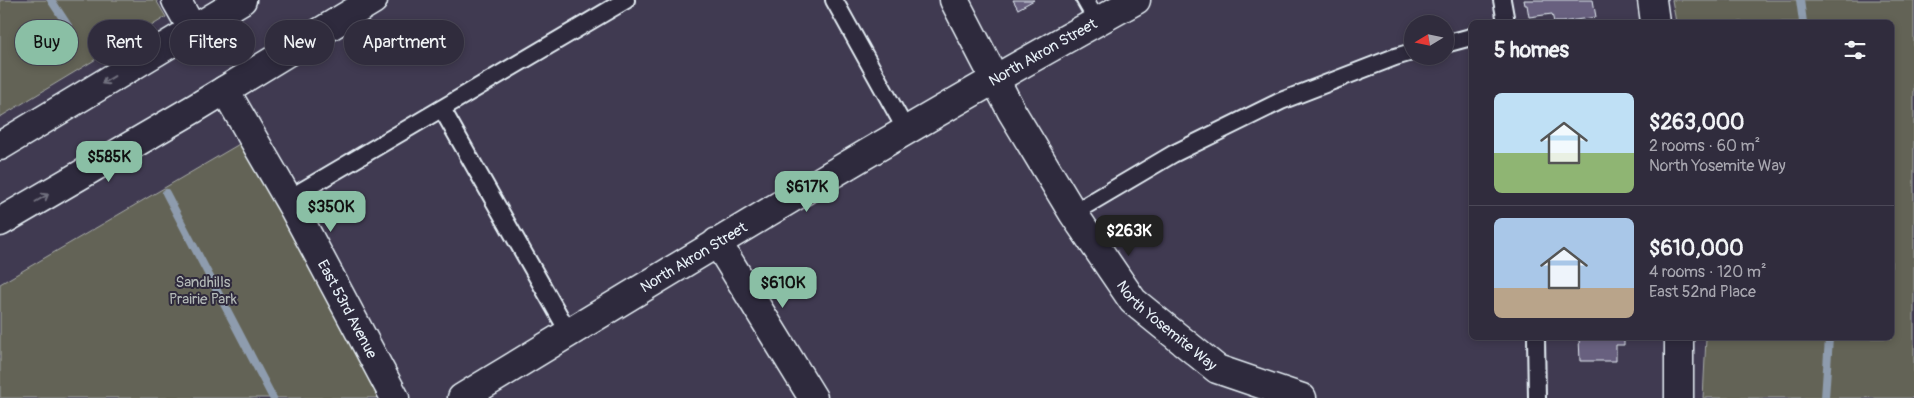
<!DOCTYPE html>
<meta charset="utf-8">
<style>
:root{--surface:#302c3d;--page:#3c3848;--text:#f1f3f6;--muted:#a8a7b0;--line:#4b4857;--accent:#8abfa5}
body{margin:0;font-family:Pangolin,sans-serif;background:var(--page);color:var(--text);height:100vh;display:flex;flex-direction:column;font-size:19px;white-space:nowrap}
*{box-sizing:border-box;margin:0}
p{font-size:16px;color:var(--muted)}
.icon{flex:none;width:28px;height:28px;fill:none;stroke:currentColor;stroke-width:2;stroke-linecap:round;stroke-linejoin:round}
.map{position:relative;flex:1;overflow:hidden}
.details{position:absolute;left:1469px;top:20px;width:425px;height:320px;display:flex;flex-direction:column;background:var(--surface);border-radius:8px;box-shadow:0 2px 8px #0003,0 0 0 1px var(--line)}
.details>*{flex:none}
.guide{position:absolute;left:15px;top:20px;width:475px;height:45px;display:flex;gap:10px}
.needle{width:32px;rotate:260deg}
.tools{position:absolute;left:1404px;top:15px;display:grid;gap:10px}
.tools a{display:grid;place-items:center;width:50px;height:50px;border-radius:50%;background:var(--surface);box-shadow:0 2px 8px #0003,0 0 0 1px var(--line);font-size:25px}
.price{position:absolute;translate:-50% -42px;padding:0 11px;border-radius:10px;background:var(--accent);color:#111;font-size:16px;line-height:32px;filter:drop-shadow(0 1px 2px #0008)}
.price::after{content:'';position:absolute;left:50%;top:30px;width:15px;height:11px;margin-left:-8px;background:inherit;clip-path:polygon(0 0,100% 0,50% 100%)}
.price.active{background:#222;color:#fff}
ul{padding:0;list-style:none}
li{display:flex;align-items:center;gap:15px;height:125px;padding:0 25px}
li+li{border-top:1px solid var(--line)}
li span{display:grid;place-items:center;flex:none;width:140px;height:100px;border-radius:8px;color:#555}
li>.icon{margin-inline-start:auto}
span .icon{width:60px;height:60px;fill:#fffc;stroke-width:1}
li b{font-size:21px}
h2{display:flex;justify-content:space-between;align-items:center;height:60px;padding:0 25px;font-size:21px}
.tag{padding:0 18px;border-radius:22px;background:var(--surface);box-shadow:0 2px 8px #0003,0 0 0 1px var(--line);font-size:18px;line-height:45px}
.tag.active{background:var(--accent);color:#111}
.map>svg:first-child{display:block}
.green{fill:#646456;stroke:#a6aaa7}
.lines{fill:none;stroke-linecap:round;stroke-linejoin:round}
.stream{stroke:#8e9cae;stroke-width:8}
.building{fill:#68617f;stroke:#e8f1f8}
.lane-casing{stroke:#e8f1f8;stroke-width:20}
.street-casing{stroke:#e8f1f8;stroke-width:31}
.secondary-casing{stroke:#e8f1f8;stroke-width:31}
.lane{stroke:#2f2a3d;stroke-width:16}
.street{stroke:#2f2a3d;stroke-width:28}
.secondary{stroke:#2f2a3d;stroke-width:28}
.oneway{stroke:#70707e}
.labels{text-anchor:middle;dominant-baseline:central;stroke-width:4;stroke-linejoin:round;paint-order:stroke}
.street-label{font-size:15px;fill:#e8f1f8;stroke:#2f2a3d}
.park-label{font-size:15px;fill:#b3b9b7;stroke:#2f2a3d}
</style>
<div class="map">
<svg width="1914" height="398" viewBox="0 0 1914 398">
<rect width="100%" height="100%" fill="#403a51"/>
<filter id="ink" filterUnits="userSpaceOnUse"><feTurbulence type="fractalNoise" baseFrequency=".02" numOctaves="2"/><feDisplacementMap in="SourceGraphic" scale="10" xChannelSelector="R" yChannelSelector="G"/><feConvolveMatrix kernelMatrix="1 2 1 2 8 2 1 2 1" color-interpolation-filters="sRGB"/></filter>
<g filter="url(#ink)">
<g class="green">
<path d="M0,0H156L166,17L0,117Z"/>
<path d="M1672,0H1914V398H1703L1706,338H1891V22H1676Z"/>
<path d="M241,143L307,256L383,398H0V284Z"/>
</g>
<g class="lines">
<g class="stream">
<path d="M51,0L72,32"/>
<path d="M1800,0L1803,22"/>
<path d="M166,193L273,398"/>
<path d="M1825,398L1829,338"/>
</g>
</g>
<g class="building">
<path d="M1013,0H1034L1018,9Z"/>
<path d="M1524,0H1593L1596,17L1562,22H1554L1552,14L1529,17L1527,5H1525Z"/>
<path d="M1579,338H1624V345H1616V361H1580Z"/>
</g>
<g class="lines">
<defs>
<g id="lane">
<path d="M834,0L906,130"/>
<path d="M1085,0L1097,21"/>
<path d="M1502,0L1506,22"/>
<path d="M1445,44L1471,37"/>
<path d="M442,109L569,333"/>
<path d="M288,199L626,0"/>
<path d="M1073,213L1173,154L1281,101L1395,57L1412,52"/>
<path d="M1536,338L1537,398"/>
</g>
<g id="street">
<path d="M176,0L193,30"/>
<path id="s1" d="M954,0L1012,112L1073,213L1133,301L1217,369L1302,398"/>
<path id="s2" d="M225,90L294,209L395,398"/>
<path d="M717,242L813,398"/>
<path id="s3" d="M462,398C685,262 907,126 1136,0"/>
</g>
<g id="secondary">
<path d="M1652,0L1655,22"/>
<path d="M0,146L242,0"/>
<path d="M0,222L197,107L373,0"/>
<path d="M1679,398V338"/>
</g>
</defs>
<use href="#lane" class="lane-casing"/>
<use href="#street" class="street-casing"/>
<use href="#secondary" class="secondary-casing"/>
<use href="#lane" class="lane"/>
<use href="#street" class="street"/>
<use href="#secondary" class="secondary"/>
</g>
<defs><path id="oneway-shaft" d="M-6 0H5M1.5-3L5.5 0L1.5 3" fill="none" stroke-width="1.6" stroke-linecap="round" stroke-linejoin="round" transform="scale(1.25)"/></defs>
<g class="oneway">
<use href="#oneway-shaft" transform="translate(108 80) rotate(149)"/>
<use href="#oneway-shaft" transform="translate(42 198) rotate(-30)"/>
</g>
</g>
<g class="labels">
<g class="street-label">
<text stroke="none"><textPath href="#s3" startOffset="676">North Akron Street</textPath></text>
<text stroke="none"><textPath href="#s3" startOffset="271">North Akron Street</textPath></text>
<text stroke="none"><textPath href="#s2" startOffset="251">East 53rd Avenue</textPath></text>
<text stroke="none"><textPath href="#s1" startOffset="392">North Yosemite Way</textPath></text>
</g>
<g class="park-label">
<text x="203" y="282">Sandhills<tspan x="203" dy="17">Prairie Park</tspan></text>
</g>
</g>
</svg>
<div class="tools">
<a><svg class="needle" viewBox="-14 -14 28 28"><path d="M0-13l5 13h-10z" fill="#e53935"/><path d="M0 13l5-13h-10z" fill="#a8a7b0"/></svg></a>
</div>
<b class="price" style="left:109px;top:183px">$585K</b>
<b class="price" style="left:807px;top:213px">$617K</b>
<b class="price" style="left:331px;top:233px">$350K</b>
<b class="price active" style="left:1129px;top:257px">$263K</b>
<b class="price" style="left:783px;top:309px">$610K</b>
<div class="guide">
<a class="tag active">Buy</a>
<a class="tag">Rent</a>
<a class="tag">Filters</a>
<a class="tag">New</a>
<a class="tag">Apartment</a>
</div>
<section class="details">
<h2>5 homes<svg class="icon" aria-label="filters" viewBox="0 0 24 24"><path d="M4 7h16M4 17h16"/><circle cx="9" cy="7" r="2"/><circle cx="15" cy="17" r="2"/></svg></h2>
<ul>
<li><span style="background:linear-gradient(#bfe0f5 60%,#8fb573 0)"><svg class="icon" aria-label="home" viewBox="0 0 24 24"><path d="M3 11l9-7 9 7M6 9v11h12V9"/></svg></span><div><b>$263,000</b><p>2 rooms · 60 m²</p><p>North Yosemite Way</p></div></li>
<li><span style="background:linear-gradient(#a9c7e8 70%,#b9a48a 0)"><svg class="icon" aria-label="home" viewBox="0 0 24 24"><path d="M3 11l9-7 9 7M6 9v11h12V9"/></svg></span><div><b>$610,000</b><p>4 rooms · 120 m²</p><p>East 52nd Place</p></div></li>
</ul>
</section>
</div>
